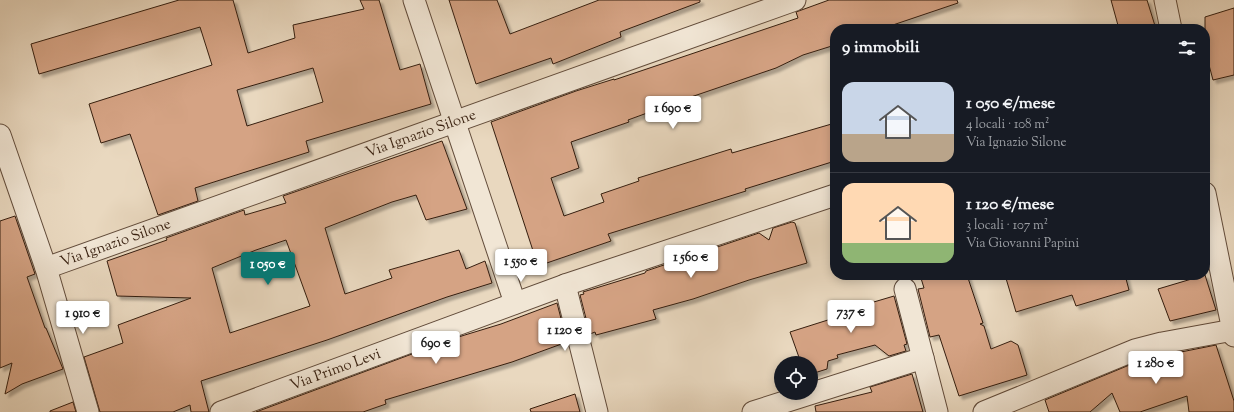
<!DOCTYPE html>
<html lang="it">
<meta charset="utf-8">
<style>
:root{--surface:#171b24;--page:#242831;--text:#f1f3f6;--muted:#9ea1a6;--line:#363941;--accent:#0f766e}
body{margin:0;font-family:"Sorts Mill Goudy",serif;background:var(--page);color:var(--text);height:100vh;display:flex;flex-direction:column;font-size:15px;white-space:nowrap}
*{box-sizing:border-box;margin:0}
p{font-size:13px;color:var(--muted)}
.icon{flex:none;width:22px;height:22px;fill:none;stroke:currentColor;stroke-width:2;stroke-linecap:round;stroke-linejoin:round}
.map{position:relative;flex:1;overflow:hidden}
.side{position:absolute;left:830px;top:24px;width:380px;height:256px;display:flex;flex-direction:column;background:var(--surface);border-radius:16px;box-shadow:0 2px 10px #0003}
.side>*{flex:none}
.fabs{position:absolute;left:774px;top:356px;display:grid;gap:8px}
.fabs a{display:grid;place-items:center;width:44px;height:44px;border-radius:50%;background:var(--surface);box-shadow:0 2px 10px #0003;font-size:20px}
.price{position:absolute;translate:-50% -34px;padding:0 9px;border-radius:4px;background:#fff;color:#222;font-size:13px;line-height:26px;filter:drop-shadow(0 1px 2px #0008)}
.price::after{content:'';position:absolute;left:50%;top:24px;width:12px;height:9px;margin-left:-6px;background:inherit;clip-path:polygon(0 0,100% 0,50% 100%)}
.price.selected{background:var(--accent);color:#fff}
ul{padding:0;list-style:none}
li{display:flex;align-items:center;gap:12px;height:100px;padding:0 12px}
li+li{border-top:1px solid var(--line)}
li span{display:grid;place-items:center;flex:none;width:112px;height:80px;border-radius:12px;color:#555}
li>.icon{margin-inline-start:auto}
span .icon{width:48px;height:48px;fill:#fffc;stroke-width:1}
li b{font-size:17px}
h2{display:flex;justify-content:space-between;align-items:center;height:48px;padding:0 12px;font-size:17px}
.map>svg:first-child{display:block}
.building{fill:#d5a384;stroke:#351e0f;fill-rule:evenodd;filter:url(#shadow)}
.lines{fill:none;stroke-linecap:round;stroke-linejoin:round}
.minor-casing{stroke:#624c3b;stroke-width:23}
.minor{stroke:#f1e6d5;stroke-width:21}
.labels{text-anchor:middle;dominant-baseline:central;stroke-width:3;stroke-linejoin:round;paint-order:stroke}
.street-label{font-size:15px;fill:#351e0f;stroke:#f1e6d5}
</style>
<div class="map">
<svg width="1234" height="412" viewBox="0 0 1234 412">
<defs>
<filter id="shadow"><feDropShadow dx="3.5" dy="3.5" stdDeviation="1" flood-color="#0004"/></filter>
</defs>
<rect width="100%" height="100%" fill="#e9d8bf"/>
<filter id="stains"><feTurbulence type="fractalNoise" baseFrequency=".005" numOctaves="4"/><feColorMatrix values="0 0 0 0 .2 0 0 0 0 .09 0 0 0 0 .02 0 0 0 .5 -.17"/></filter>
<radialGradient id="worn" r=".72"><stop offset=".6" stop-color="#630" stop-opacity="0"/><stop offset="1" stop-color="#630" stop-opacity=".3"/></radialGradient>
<g class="building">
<path d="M179,0H233L248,53L295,38L293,25L364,9L360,0H379L400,70L420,64L431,104L306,141L309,152L195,188L198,201L158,215L130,134L101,143L89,104L212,65L200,27L39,74L31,44ZM313,68L323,102L247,126L237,90Z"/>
<path d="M449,0H497L510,34L599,0H700V2L620,32L621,37L553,64L551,58L476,84Z"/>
<path d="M829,0H957L958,3L881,29H835V45L803,55L776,68L688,98L628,120L629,122L571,142L579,168L551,178L564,216L604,202L601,194L639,181L638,178L731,149L732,153L835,123V161L745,189L746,191L608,234L611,241L538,266L491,122L576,91L614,79V80L798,18L796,12Z"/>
<path d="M1111,0H1147L1156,29H1119Z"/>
<path d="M1234,8V75L1213,80L1205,50V17Z"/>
<path d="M442,141L467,209L426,220L416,195L392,202L325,228L345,294L392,278L389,270L459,250L466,269L485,261L492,283L447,297L327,340L201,381L209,412H191L190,405L173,412H100L84,357L123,343L118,325L191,298L117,296L107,261L167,240L166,238L244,210L245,215L286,203L283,196ZM286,240L310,306L230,333L212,268L256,250Z"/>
<path d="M15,216L35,274L27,277L45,328H46L63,369L22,384L5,394L12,363L0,368V221Z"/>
<path d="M792,222L795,223L807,263L749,280L693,299L653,310L656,319L596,335L595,332L590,334L580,295L584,294L583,292L645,273L646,271L759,233L769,240L773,228Z"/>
<path d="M920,275H967L983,323L980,324L984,326L991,349L1011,341L1018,345L1027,375L959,396L939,335L930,337L918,289L924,288Z"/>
<path d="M1005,275H1125L1129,290L1076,306L1072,295L1016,312Z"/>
<path d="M1205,275L1216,310L1170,321L1158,289Z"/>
<path d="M894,296L907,344L904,345L906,351L889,356L875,345L837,355L838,358L828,361L827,369L811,374V363H801L790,332L831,319L830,315Z"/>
<path d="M557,303L567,342L512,362L385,400L386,404L363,412H256L455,338L501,324Z"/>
<path d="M1216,345L1234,401V412H1189L1187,396L1140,412H1120L1112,393L1090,412H1049L1045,400L1139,361L1161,356Z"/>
<path d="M912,374L923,412H816L815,406L872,392L870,387Z"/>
<path d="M575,394L580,412H531L530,409Z"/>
<path d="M73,402L76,412H50V411Z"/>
</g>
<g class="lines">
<defs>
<g id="minor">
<path d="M414,0L515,303"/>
<path d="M1165,0L1171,29"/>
<path d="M0,135L46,268L88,412"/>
<path d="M1205,193L1234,336"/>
<path id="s1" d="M46,268L795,0"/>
<path d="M565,285L597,412"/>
<path d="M905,289L937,412"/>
<path id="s2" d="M221,412L565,285L835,195"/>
<path d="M753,412L923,358"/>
<path d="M984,412L1135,350L1162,343L1233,330"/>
</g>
</defs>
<use href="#minor" class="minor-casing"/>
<use href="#minor" class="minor"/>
</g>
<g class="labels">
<g class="street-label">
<text stroke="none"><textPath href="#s1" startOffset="398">Via Ignazio Silone</textPath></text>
<text stroke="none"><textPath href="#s1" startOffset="74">Via Ignazio Silone</textPath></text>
<text stroke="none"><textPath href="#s2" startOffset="122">Via Primo Levi</textPath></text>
</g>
</g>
<rect width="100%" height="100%" filter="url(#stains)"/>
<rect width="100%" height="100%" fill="url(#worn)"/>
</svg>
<div class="fabs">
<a><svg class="icon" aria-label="locate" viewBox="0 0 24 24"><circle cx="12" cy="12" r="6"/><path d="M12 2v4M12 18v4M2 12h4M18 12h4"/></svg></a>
</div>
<b class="price" style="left:673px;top:130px">1 690 €</b>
<b class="price" style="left:691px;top:279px">1 560 €</b>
<b class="price" style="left:521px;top:283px">1 550 €</b>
<b class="price selected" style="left:268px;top:286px">1 050 €</b>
<b class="price" style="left:851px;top:334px">737 €</b>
<b class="price" style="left:83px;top:335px">1 910 €</b>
<b class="price" style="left:565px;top:352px">1 120 €</b>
<b class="price" style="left:436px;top:365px">690 €</b>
<b class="price" style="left:1156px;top:385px">1 280 €</b>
<section class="side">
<h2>9 immobili<svg class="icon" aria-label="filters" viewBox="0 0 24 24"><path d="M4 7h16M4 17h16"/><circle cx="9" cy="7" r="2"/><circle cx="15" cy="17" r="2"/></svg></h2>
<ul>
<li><span style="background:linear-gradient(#c9d6e8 65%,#b9a48a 0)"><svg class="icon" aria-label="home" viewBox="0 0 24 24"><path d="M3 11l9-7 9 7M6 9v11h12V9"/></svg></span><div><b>1 050 €/mese</b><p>4 locali · 108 m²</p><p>Via Ignazio Silone</p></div></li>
<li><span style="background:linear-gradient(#ffd9b3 75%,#8fb573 0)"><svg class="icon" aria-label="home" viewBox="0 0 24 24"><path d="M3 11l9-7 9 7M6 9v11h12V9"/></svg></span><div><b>1 120 €/mese</b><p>3 locali · 107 m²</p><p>Via Giovanni Papini</p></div></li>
</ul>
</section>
</div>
